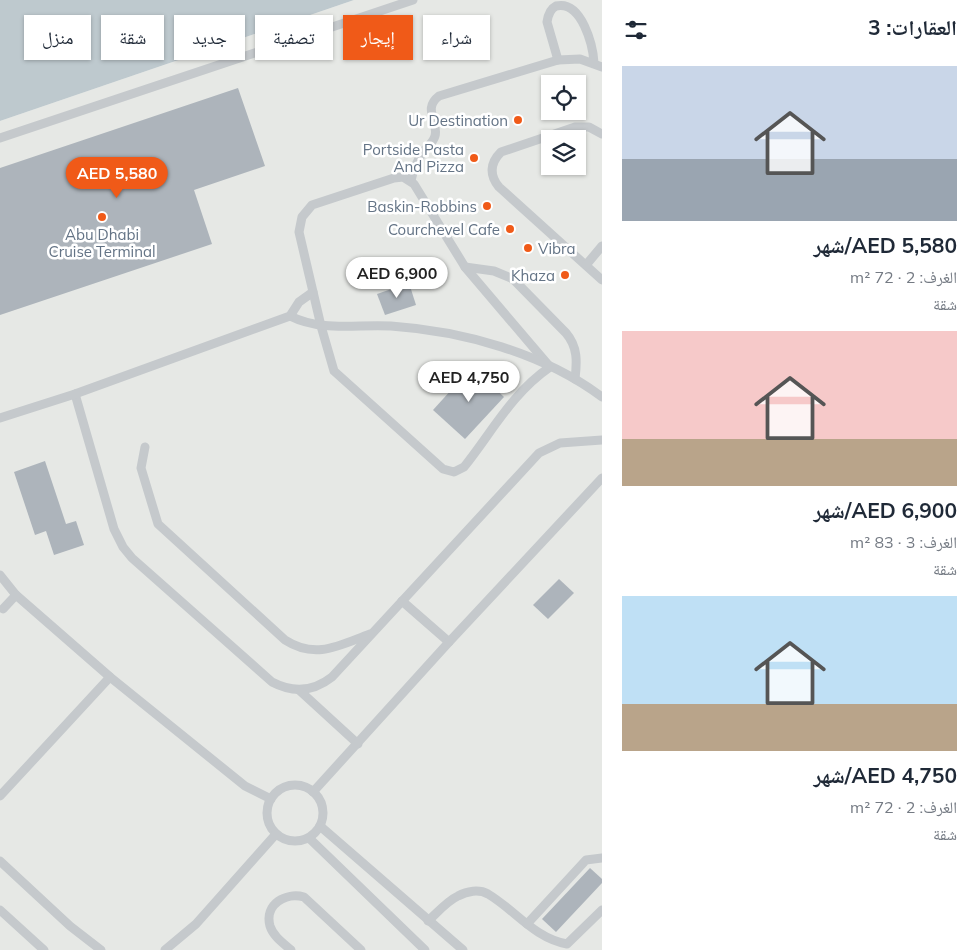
<!DOCTYPE html>
<html lang="ar">
<meta charset="utf-8">
<style>
:root{--surface:#fff;--page:#f2f2f3;--text:#1f2937;--muted:#747a83;--accent:#f05a18}
body{margin:0;font-family:Mulish,"Noto Naskh Arabic",sans-serif;background:var(--page);color:var(--text);direction:rtl;height:100vh;display:flex;flex-direction:column;font-size:19px;white-space:nowrap}
*{box-sizing:border-box;margin:0}
p{font-size:16px;color:var(--muted)}
.icon{flex:none;width:28px;height:28px;fill:none;stroke:currentColor;stroke-width:2;stroke-linecap:round;stroke-linejoin:round}
.map{position:relative;flex:1;overflow:hidden;direction:ltr}
.panel{display:flex;flex-direction:column;background:var(--surface);width:375px}
.panel>*{flex:none}
.top-card{position:absolute;left:15px;top:15px;width:475px;height:45px;direction:rtl;display:flex;gap:10px}
.tools{position:absolute;left:541px;top:75px;display:grid;gap:10px}
.tools a{display:grid;place-items:center;width:45px;height:45px;border-radius:0px;background:var(--surface);box-shadow:0 1px 4px #0004;font-size:25px}
.price{position:absolute;translate:-50% -42px;padding:0 11px;border-radius:18px;background:#fff;color:#222;font-size:16px;line-height:32px;filter:drop-shadow(0 1px 2px #0008)}
.price::after{content:'';position:absolute;left:50%;top:30px;width:15px;height:11px;margin-left:-8px;background:inherit;clip-path:polygon(0 0,100% 0,50% 100%)}
.price.active{background:var(--accent);color:#fff}
ul{padding:0;list-style:none}
li{display:grid;align-content:center;gap:10px;height:265px;padding:0 20px}
li span{display:grid;place-items:center;height:155px;border-radius:0px;color:#555}
li>.icon{margin-inline-start:auto}
span .icon{width:90px;height:90px;fill:#fffc;stroke-width:1}
li b{font-size:21px}
h2{display:flex;justify-content:space-between;align-items:center;height:60px;padding:0 20px;font-size:21px}
.chip{padding:0 18px;border-radius:0px;background:var(--surface);box-shadow:0 1px 4px #0004;font-size:18px;line-height:45px}
.chip.active{background:var(--accent);color:#fff}
main{display:flex;flex:1;min-height:0}
.map>svg:first-child{display:block}
.built{fill:#e6e8e5;fill-rule:evenodd}
.water{fill:#bec9ce}
.building{fill:#adb4bb}
.lines{fill:none;stroke-linecap:round;stroke-linejoin:round}
.lane{stroke:#c5c9cc;stroke-width:9}
.poi-dot{fill:#f05a18;stroke:#fff;stroke-width:2}
.labels{text-anchor:middle;dominant-baseline:central;stroke-width:5;stroke-linejoin:round;paint-order:stroke}
.poi-label{font-size:15px;fill:#637385;stroke:#fff;text-anchor:end}
</style>
<main>
<section class="panel">
<h2>العقارات: 3<svg class="icon" aria-label="filters" viewBox="0 0 24 24"><path d="M4 7h16M4 17h16"/><circle cx="9" cy="7" r="2"/><circle cx="15" cy="17" r="2"/></svg></h2>
<ul>
<li><span style="background:linear-gradient(#c9d6e8 60%,#9aa5b1 0)"><svg class="icon" aria-label="home" viewBox="0 0 24 24"><path d="M3 11l9-7 9 7M6 9v11h12V9"/></svg></span><div><b>AED 5,580/شهر</b><p>الغرف: 2 · 72 m²</p><p>شقة</p></div></li>
<li><span style="background:linear-gradient(#f6c9c9 70%,#b9a48a 0)"><svg class="icon" aria-label="home" viewBox="0 0 24 24"><path d="M3 11l9-7 9 7M6 9v11h12V9"/></svg></span><div><b>AED 6,900/شهر</b><p>الغرف: 3 · 83 m²</p><p>شقة</p></div></li>
<li><span style="background:linear-gradient(#bfe0f5 70%,#b9a48a 0)"><svg class="icon" aria-label="home" viewBox="0 0 24 24"><path d="M3 11l9-7 9 7M6 9v11h12V9"/></svg></span><div><b>AED 4,750/شهر</b><p>الغرف: 2 · 72 m²</p><p>شقة</p></div></li>
</ul>
</section>
<div class="map">
<svg width="602" height="950" viewBox="0 0 602 950">
<rect width="100%" height="100%" fill="#f6f6f2"/>
<path class="built" d="M354,0H602V950H0V121ZM550,84H578V111H550ZM550,139H578V166H550Z"/>
<path class="water" d="M0,0H354L0,121Z"/>
<g class="building">
<path d="M238,88L265,166L194,190L212,244L0,315V168Z"/>
<path d="M409,283L416,305L385,315L377,294Z"/>
<path d="M472,367L504,397L465,439L433,410Z"/>
<path d="M45,461L66,524L76,521L84,545L54,555L46,531L35,535L14,472Z"/>
<path d="M559,579L574,593L548,619L533,605Z"/>
<path d="M590,868L602,879V883L556,932L542,919Z"/>
</g>
<g class="lines">
<g class="lane">
<path d="M558,60L547,22C548,15 550,9 556,6C582,0 593,46 594,63"/>
<path d="M602,134L589,127H575L501,152C490,163 489,175 499,187L602,280"/>
<path d="M0,138L413,0"/>
<path d="M403,177L414,184L465,267L550,367C512,393 492,432 464,467L454,472L443,469L334,371L321,326L299,232L302,217L312,205L394,178Z"/>
<path d="M411,181C413,170 417,161 423,152C427,147 433,143 435,136C439,121 422,109 439,96L558,60L580,59L602,67"/>
<path d="M586,265L602,246"/>
<path d="M465,267L494,271L513,279L566,333C578,347 577,362 575,379"/>
<path d="M290,316C322,332 356,324 391,326C463,331 543,353 602,397"/>
<path d="M75,394L114,529L123,547L132,558L272,682C293,693 313,692 332,677L539,453L560,443L602,440"/>
<path d="M0,418L75,394L290,316L299,302L313,292"/>
<path d="M145,447L141,468L158,524L285,640C316,660 340,645 370,634"/>
<path d="M0,575L16,595L110,677L245,786L271,799"/>
<path d="M402,601L449,642"/>
<path d="M3,609L16,595"/>
<path d="M299,690L358,744"/>
<circle cx="295" cy="813" r="28"/>
<path d="M313,792L449,642L602,478"/>
<path d="M0,796L110,677"/>
<path d="M320,826L463,950"/>
<path d="M309,838L425,950"/>
<path d="M0,861L70,926L101,950"/>
<path d="M0,910L44,950"/>
<path d="M428,921C437,913 447,901 458,896C467,891 479,889 488,894C515,910 534,938 567,944L602,910"/>
<path d="M527,924L586,860L602,858"/>
<path d="M165,950L196,924L276,834"/>
<path d="M291,950C283,943 273,936 270,926C264,904 286,892 304,897L361,950"/>
</g>
</g>
<g class="poi-dot">
<circle cx="518" cy="120" r="5"/>
<circle cx="474" cy="158" r="5"/>
<circle cx="487" cy="206" r="5"/>
<circle cx="102" cy="217" r="5"/>
<circle cx="510" cy="229" r="5"/>
<circle cx="528" cy="248" r="5"/>
<circle cx="565" cy="275" r="5"/>
</g>
<g class="labels">
<g class="poi-label">
<text x="508" y="120">Ur Destination</text>
<text x="464" y="149">Portside Pasta<tspan x="464" dy="17">And Pizza</tspan></text>
<text x="477" y="206">Baskin-Robbins</text>
<text x="500" y="229">Courchevel Cafe</text>
<text x="102" y="234" text-anchor="middle">Abu Dhabi<tspan x="102" dy="17">Cruise Terminal</tspan></text>
<text x="538" y="248" text-anchor="start">Vibra</text>
<text x="555" y="275">Khaza</text>
</g>
</g>
</svg>
<div class="tools">
<a><svg class="icon" aria-label="locate" viewBox="0 0 24 24"><circle cx="12" cy="12" r="6"/><path d="M12 2v4M12 18v4M2 12h4M18 12h4"/></svg></a>
<a><svg class="icon" aria-label="layers" viewBox="0 0 24 24"><path d="M12 4l9 5-9 5-9-5zM3 14l9 5 9-5"/></svg></a>
</div>
<b class="price active" style="left:117px;top:199px">AED 5,580</b>
<b class="price" style="left:397px;top:299px">AED 6,900</b>
<b class="price" style="left:469px;top:403px">AED 4,750</b>
<div class="top-card">
<a class="chip">شراء</a>
<a class="chip active">إيجار</a>
<a class="chip">تصفية</a>
<a class="chip">جديد</a>
<a class="chip">شقة</a>
<a class="chip">منزل</a>
</div>
</div>
</main>
